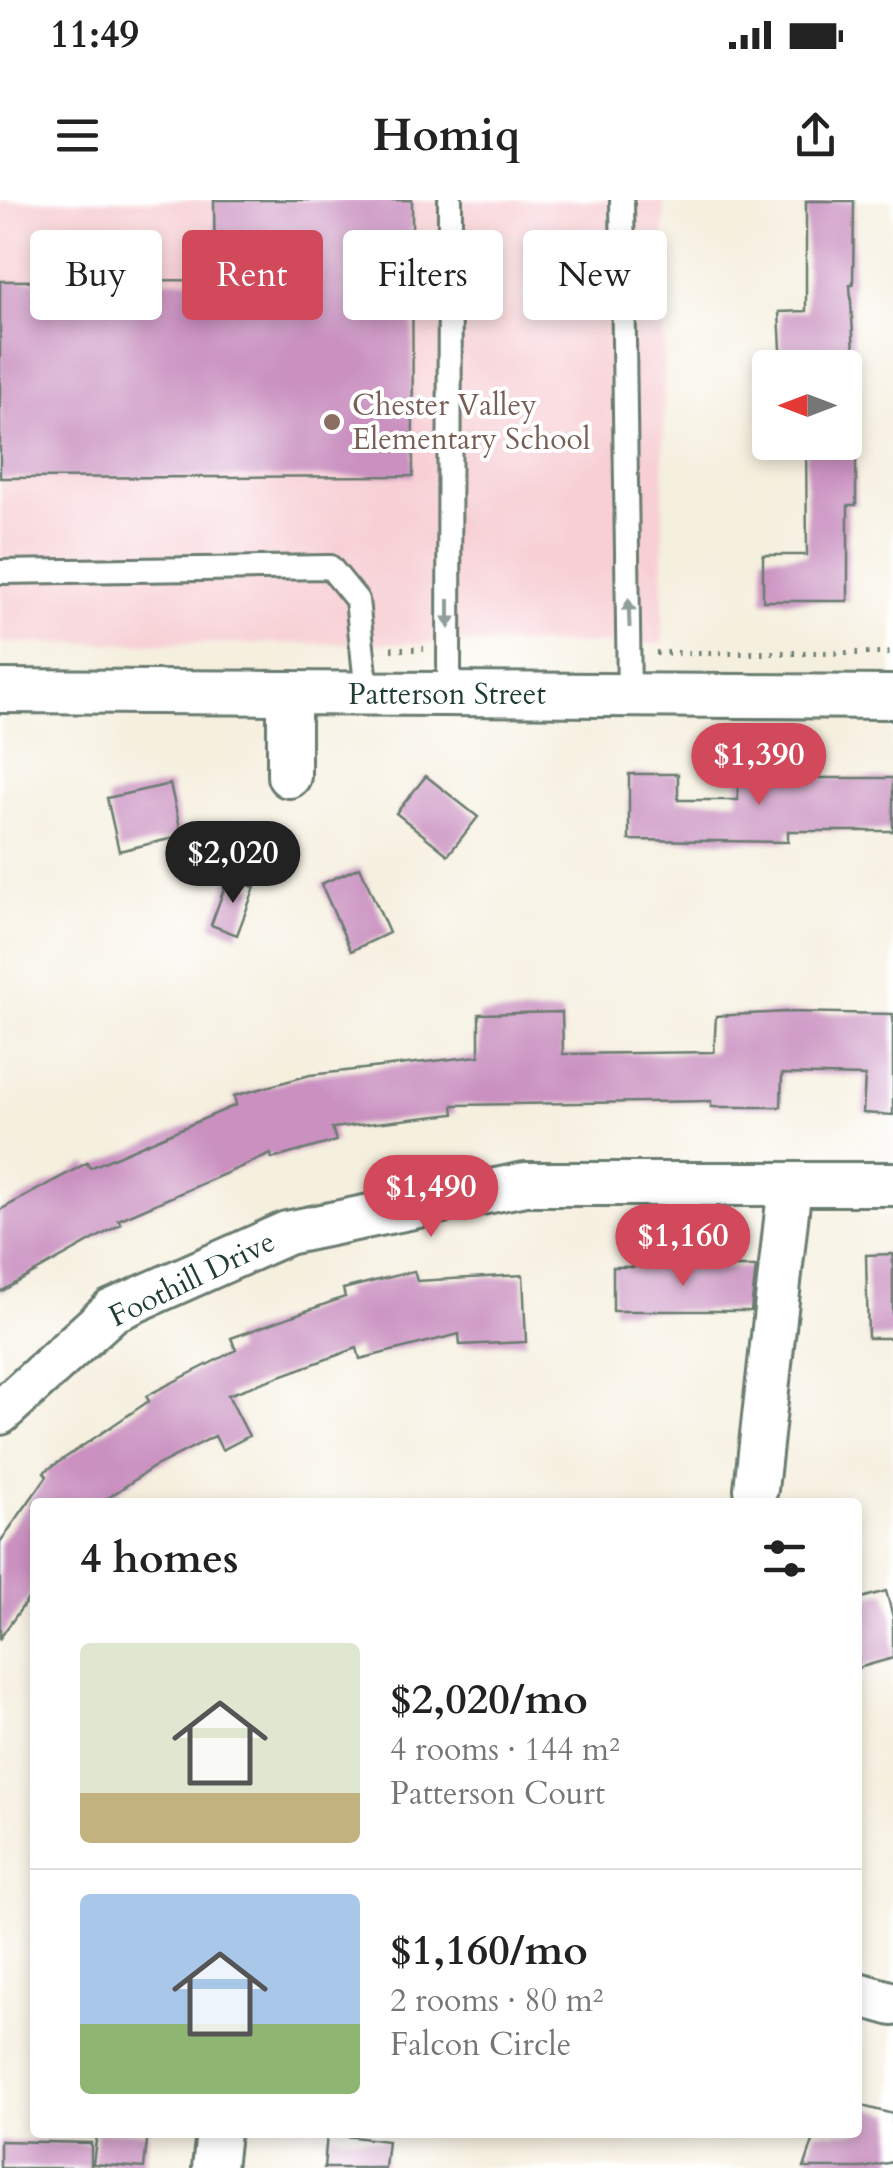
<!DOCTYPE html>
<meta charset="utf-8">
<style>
:root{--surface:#fff;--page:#f2f2f2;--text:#222;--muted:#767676;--line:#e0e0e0;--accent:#d1495b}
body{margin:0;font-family:Cardo,serif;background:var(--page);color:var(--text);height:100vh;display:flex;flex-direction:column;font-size:38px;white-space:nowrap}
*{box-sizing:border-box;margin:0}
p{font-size:32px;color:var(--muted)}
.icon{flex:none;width:55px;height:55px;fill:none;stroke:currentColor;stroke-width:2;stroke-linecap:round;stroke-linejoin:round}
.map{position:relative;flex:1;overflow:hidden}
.details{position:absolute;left:30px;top:1298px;width:832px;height:640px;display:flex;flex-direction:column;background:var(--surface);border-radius:10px;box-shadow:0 5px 15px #0003}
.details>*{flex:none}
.top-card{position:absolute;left:30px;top:30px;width:835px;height:90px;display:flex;gap:20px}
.needle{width:65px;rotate:270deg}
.buttons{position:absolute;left:752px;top:150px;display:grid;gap:20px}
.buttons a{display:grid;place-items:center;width:110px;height:110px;border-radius:10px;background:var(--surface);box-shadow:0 5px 15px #0003;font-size:50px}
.price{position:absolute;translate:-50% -85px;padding:0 22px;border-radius:35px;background:var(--accent);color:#fff;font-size:32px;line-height:65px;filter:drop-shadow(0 2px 5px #0008)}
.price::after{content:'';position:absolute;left:50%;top:60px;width:30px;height:22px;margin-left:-15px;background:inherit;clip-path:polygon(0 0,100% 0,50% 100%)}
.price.on{background:#222;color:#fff}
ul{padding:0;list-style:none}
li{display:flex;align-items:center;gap:30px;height:250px;padding:0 50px}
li+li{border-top:2px solid var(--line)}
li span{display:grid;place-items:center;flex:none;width:280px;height:200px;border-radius:10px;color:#555}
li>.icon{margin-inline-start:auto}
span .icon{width:120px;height:120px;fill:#fffc;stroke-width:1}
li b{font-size:42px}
h2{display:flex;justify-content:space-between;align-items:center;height:120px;padding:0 50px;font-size:42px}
.chip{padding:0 35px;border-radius:10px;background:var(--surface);box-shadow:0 5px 15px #0003;font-size:35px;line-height:90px}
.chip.on{background:var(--accent);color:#fff}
.status{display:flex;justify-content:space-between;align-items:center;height:70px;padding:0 50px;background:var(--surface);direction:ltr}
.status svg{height:28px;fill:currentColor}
header{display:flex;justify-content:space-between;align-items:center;height:130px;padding:0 50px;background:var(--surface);font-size:45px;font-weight:700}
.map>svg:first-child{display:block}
.built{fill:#f7cfd4}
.building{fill:#c990c0}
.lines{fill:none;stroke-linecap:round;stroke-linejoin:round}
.lane-casing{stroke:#6a7b70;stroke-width:28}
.street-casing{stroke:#6a7b70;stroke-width:48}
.path{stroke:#6a7b70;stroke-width:6;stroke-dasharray:2.5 8;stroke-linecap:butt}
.lane{stroke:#fff;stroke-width:22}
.street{stroke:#fff;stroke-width:42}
.oneway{fill:#8f9e9a}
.education-dot{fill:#8d6e63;stroke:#fff;stroke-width:4}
.labels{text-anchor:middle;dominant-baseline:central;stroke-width:8;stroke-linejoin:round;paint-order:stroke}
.education-label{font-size:30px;fill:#785e54;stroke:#fff;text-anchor:start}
.street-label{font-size:30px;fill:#1f3d34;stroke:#fff}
</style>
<div class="status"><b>11:49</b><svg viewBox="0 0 49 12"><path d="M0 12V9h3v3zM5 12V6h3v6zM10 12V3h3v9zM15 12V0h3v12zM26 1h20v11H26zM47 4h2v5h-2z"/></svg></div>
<header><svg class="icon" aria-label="menu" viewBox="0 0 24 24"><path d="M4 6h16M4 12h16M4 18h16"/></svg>Homiq<svg class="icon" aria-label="share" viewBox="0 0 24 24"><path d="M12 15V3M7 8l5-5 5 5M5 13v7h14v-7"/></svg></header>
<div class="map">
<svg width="893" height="1968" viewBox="0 0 893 1968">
<rect width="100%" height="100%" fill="#fff"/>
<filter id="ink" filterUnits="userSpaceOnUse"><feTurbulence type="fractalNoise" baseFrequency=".01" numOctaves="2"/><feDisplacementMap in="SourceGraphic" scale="20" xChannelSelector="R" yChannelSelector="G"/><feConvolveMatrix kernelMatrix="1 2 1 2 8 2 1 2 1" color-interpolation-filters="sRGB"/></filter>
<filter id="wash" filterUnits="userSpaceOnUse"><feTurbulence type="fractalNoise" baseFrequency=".0048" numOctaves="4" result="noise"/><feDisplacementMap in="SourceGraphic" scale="40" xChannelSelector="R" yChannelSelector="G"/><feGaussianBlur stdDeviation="2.25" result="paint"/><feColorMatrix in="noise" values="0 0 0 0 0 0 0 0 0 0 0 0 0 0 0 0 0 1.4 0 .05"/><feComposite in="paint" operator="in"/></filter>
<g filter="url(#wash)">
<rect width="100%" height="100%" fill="#f5efde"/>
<path class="built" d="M0,0H664L663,444L0,443Z"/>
<g id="blocks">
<g class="building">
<path d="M214,0H412L413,276L0,278V81L215,80Z"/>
<path d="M806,1H854L853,85H850L855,168H782L779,112L806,111Z"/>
<path d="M806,242H856V305H848V401H763V355H807Z"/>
<path d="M738,572H788V578H893V631H788V642L629,640V574H678V600H738Z"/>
<path d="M426,576L478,617L448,655L396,613Z"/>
<path d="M170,584L182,636L119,651L107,598Z"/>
<path d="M360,667L389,733L351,751L321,684Z"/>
<path d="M228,678L255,687L237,735L211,725Z"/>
<path d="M562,812L563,854L714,852L716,816L785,812L893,814V915L863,913L865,876L782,874L781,907H711V901L453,905L454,914L332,928L336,941L272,959L271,954L118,1020L121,1024L0,1092V1010L87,963L90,968L236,905L234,896L310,875L479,856V814Z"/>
<path d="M893,1054V1138H868L866,1055Z"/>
<path d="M613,1067H756L751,1111H613Z"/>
<path d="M414,1071L417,1081L523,1075L526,1142L460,1145L459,1134L360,1159L357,1148L228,1195L249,1236L222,1250L215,1236L152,1268L102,1302H35V1389L0,1438V1342L47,1276L44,1272L149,1201L146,1196L236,1150L231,1138L345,1097L343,1089Z"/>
<path d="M886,1391L893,1417V1458L858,1468V1399Z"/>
<path d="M858,1905L893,1914V1962L863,1968H804L816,1932H858Z"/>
<path d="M97,1932H148L144,1968L93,1964Z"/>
<path d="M327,1934L388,1941L385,1968H324Z"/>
<path d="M0,1941L91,1943V1968H0Z"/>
</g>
</g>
</g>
<g filter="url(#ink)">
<use href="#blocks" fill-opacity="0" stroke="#6a7b70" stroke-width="2.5"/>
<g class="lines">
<defs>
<g id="lane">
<path d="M622,0L629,495"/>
<path d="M0,372L330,367L357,400L367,493"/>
<path d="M449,494L450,0"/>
</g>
<g id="street">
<path d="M0,491L893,497"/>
<path d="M289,493V576"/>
<path d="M0,1213L112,1111L287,1033L525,984H893"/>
<path d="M756,1289L790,984"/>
<path d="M858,1794L893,1804"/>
<path d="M214,1968L218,1932"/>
</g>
</defs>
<use href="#lane" class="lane-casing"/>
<use href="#street" class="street-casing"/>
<g class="path">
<path d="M391,449H424"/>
<path d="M656,453H893"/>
</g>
<use href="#lane" class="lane"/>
<use href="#street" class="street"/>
</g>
<defs><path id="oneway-solid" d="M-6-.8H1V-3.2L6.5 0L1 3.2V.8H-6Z" transform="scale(2.5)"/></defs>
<g class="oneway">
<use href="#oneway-solid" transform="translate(629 413) rotate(-92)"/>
<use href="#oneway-solid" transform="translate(449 414) rotate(90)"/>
</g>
</g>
<circle class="education-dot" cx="332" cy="222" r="10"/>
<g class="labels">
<g class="education-label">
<text x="352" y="205">Chester Valley<tspan x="352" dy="34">Elementary School</tspan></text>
</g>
<g class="street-label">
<text x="447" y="494">Patterson Street</text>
<text transform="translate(192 1079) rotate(-26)">Foothill Drive</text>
</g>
</g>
</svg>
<div class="buttons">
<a><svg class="needle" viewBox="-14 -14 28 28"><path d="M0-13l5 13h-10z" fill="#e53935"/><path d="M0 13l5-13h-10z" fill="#767676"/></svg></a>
</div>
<b class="price" style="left:759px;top:608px">$1,390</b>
<b class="price on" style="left:233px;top:706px">$2,020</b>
<b class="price" style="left:431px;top:1040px">$1,490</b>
<b class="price" style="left:683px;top:1089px">$1,160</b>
<div class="top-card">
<a class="chip">Buy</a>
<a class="chip on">Rent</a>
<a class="chip">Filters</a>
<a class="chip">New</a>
</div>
<section class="details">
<h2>4 homes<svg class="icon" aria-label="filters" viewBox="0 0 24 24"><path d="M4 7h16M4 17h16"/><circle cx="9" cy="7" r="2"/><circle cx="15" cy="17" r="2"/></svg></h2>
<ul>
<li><span style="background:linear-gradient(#dfe7d0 75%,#c2b280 0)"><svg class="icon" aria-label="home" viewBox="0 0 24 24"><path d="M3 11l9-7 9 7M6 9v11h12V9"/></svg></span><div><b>$2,020/mo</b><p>4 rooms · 144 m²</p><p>Patterson Court</p></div></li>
<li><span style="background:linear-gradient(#a9c7e8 65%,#8fb573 0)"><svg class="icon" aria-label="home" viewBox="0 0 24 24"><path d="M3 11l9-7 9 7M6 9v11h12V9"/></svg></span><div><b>$1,160/mo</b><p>2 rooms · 80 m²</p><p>Falcon Circle</p></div></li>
</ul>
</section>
</div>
